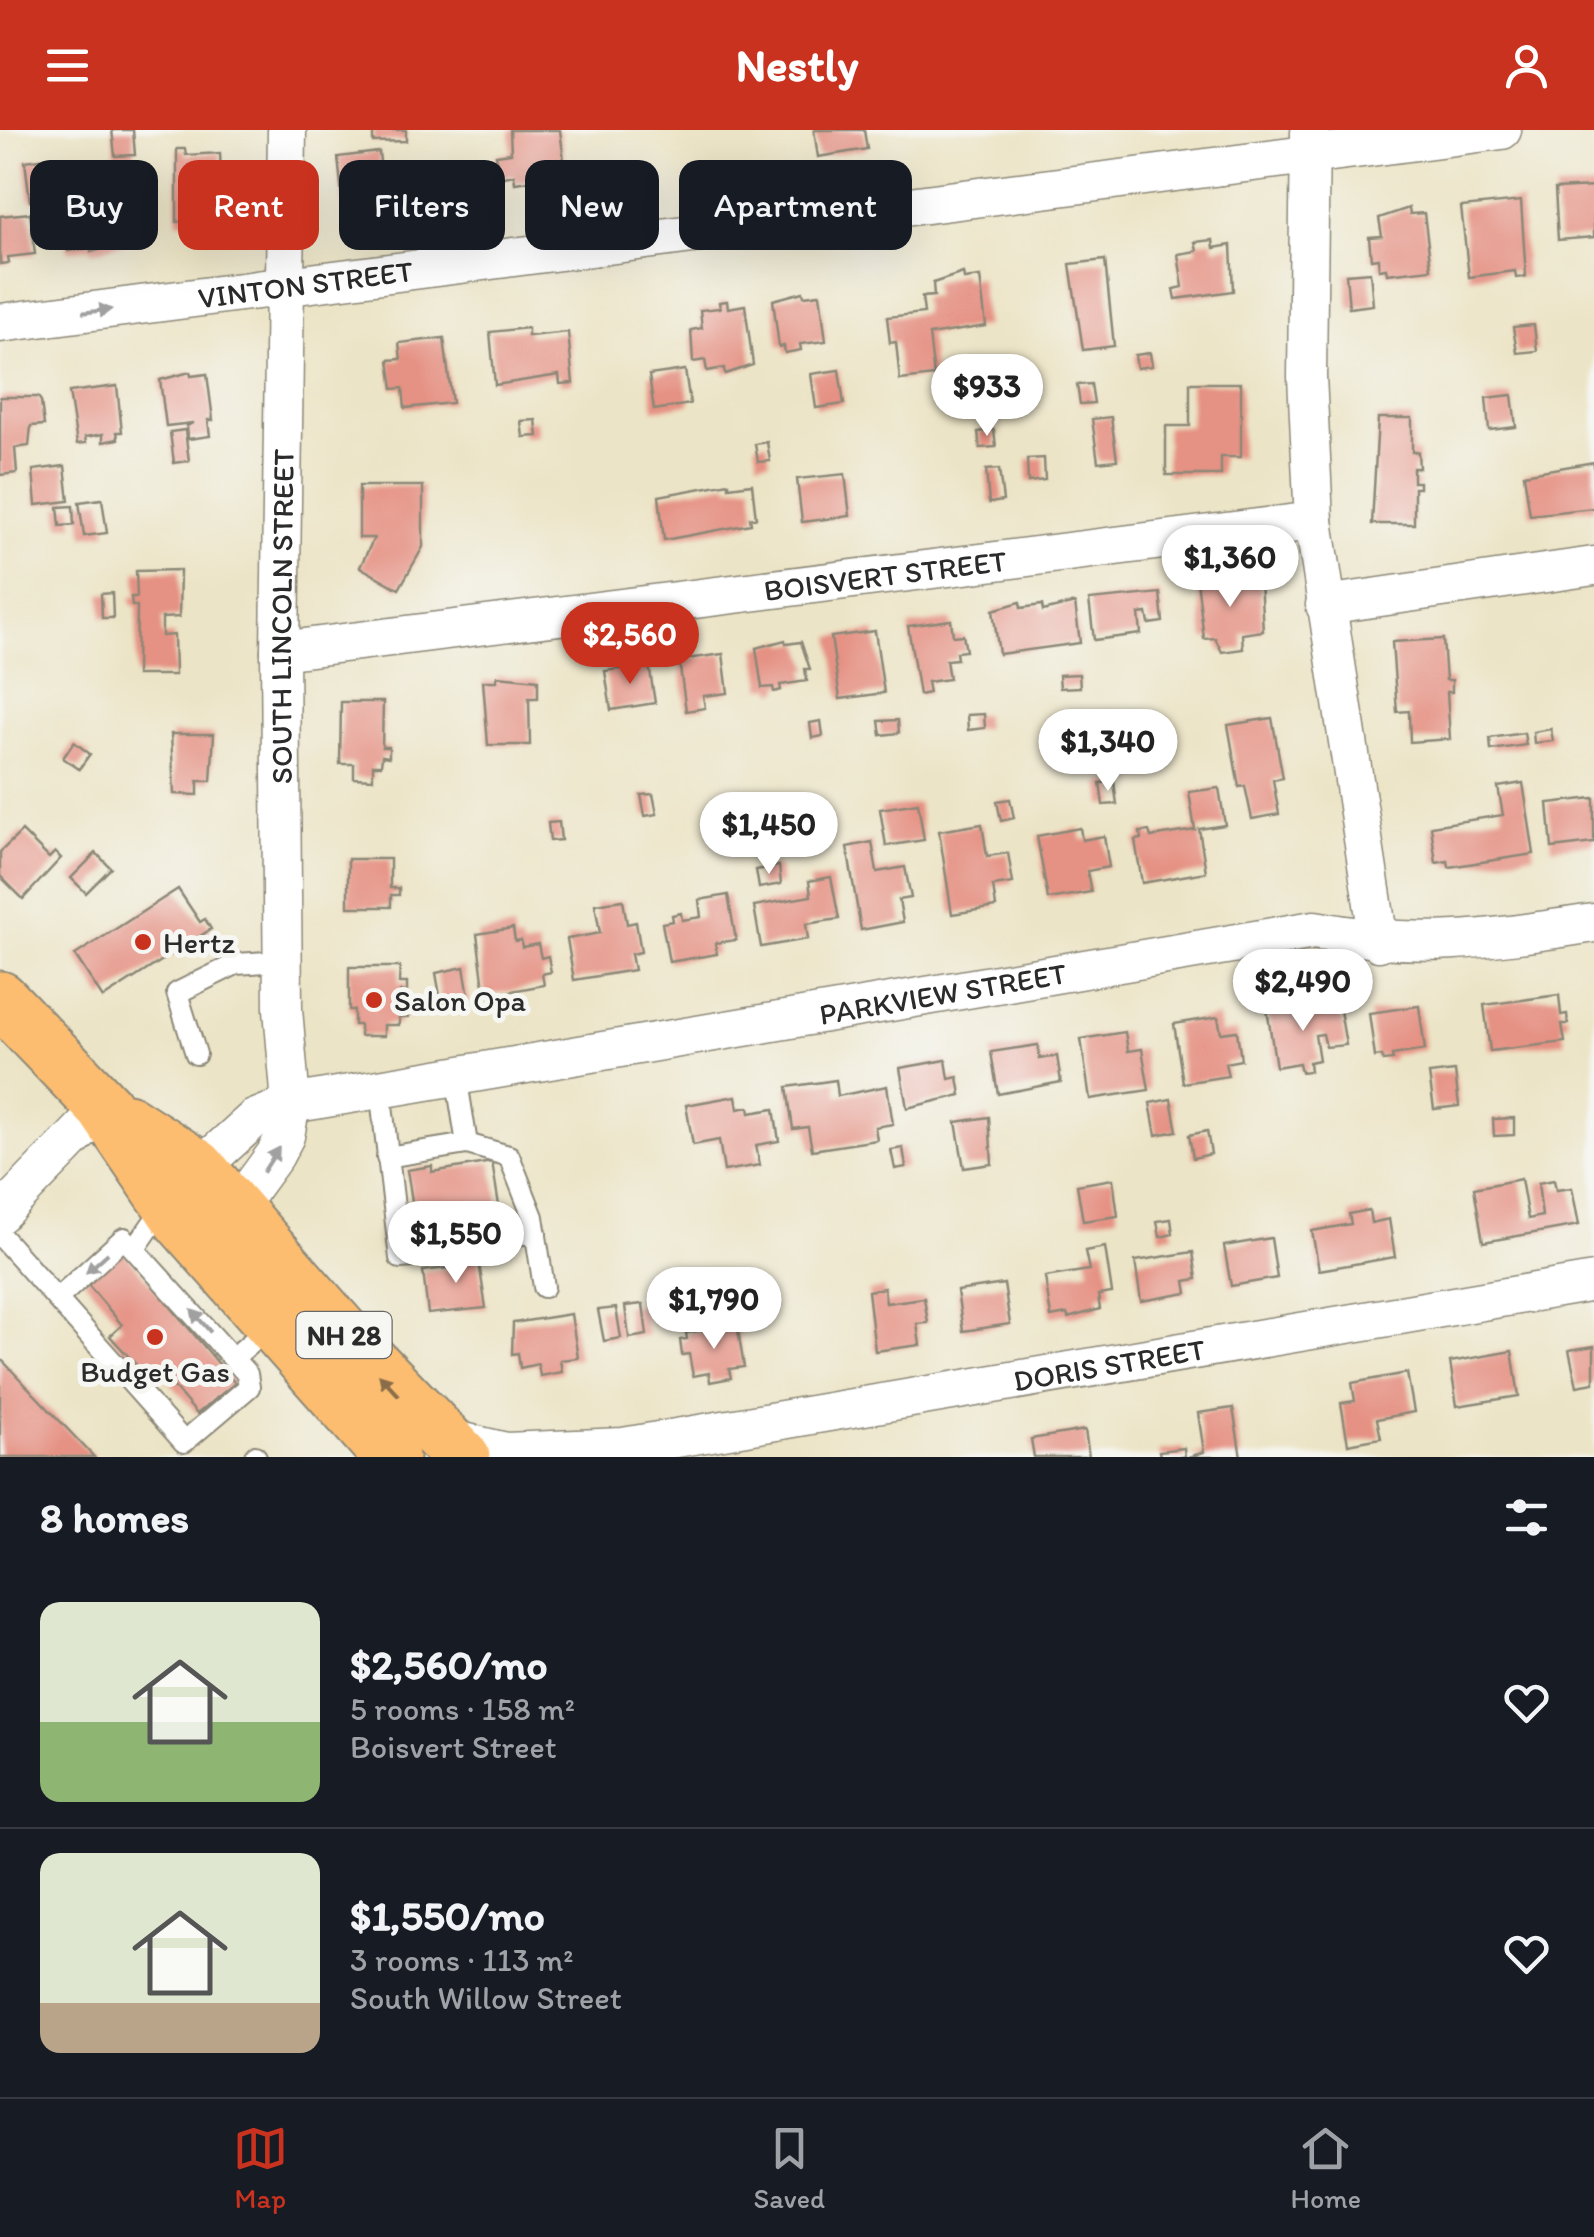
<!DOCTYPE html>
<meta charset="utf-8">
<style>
:root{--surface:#171b24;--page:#242831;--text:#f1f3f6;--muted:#9ea1a6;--line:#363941;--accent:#c8321e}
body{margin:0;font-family:Itim,sans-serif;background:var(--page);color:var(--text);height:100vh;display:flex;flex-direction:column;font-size:38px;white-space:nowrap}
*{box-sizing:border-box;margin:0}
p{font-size:32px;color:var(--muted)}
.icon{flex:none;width:55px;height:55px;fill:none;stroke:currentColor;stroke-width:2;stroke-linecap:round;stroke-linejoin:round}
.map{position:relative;height:1327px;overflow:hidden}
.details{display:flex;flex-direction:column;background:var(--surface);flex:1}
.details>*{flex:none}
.banner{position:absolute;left:30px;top:30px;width:1000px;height:90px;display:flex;gap:20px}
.price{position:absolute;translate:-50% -85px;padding:0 22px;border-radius:35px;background:#fff;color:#222;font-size:32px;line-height:65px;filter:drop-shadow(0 2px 5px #0008)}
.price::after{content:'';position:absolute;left:50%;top:60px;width:30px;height:22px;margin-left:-15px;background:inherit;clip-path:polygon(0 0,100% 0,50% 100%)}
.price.current{background:var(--accent);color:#fff}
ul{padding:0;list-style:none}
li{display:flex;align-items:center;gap:30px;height:250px;padding:0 40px}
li+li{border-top:2px solid var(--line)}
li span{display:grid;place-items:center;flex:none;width:280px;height:200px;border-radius:20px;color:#555}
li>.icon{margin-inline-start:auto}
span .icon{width:120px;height:120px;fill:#fffc;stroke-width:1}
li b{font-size:42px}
h2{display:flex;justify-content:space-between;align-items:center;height:120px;padding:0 40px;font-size:42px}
.chip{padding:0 35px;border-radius:20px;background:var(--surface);box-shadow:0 10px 40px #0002;font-size:35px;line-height:90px}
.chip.current{background:var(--accent);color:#fff}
header{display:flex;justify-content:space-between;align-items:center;height:130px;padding:0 40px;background:var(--accent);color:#fff;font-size:45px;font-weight:800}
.menu{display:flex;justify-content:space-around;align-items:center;height:140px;border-top:2px solid var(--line);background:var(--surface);font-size:28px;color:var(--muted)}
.menu a{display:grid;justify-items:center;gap:5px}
.menu .current{color:var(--accent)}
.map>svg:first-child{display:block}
.building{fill:#e59183}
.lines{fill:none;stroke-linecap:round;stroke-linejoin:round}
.lane-casing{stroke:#8c8878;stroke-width:24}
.street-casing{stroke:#8c8878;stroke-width:41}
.primary-casing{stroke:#8c8878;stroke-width:59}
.lane{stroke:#fff;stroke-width:20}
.street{stroke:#fff;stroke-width:38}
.primary{stroke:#fcbd6f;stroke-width:55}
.oneway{fill:#a0a0a0}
.oneway2{fill:#896d4a}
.poi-dot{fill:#c8321e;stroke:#f6f6f2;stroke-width:4}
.labels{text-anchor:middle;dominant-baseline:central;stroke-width:10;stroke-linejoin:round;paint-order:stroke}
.shield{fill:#f6f6f2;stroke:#686867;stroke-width:2.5}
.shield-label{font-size:28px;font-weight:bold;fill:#2b2b2b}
.street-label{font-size:30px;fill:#2b2b2b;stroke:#f6f6f2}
.poi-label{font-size:30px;fill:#2b2b2b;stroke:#f6f6f2;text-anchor:start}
</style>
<header><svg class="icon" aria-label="menu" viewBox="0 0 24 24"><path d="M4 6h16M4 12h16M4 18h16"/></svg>Nestly<svg class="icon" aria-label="person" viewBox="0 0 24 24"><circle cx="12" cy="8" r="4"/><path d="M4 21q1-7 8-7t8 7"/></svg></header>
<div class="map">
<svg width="1594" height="1327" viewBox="0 0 1594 1327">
<rect width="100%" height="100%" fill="#f6f6f2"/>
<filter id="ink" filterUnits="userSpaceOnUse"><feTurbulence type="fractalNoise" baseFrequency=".01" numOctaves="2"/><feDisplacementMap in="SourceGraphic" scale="20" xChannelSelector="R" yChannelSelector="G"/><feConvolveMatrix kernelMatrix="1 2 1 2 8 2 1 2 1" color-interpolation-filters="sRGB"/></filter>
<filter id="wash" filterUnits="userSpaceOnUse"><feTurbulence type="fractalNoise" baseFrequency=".0048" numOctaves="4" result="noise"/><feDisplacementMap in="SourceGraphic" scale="40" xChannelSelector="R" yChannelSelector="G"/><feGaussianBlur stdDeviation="2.25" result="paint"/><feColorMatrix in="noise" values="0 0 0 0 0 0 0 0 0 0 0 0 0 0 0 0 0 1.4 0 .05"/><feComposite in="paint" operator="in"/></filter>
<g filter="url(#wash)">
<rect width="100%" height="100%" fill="#ece4c6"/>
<g id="blocks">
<g class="building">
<path d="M112,0H133L135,25L115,26Z"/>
<path d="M373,0H406V11L373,12Z"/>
<path d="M510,0H560L566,46L515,53L514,45L499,48L496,25L511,23Z"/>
<path d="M814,0H864L867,19L818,27Z"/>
<path d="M177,19H185L186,25L220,23L223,89L177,92Z"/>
<path d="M379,22L382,52L390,51L395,98L370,101V92L345,94L338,27Z"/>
<path d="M48,28L53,68L30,71L25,31Z"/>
<path d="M116,35L128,76H121L124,113L91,122V118L68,121L62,79L84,76L79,44L89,43L88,38Z"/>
<path d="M1594,57V107L1558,110L1555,59Z"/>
<path d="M1521,71L1526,147L1516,148L1515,141L1469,147L1461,77Z"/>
<path d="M1409,78L1410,84L1424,83L1431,139L1387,144L1386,138L1379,139L1378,128L1371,129L1369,107L1382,106L1379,88Z"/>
<path d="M30,83L35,124L8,127L9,133L0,134V86Z"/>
<path d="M1213,110L1214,118L1231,115L1233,161L1176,169L1174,159L1183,157L1178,124L1197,121L1195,112Z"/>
<path d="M1105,130L1114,216L1083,220L1070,134Z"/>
<path d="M1370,142L1373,175L1349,178L1346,144Z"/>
<path d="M963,143L964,149L980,147L986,196L929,205L934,246L900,250L896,212L890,213L887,187L924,183L922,167L934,166L933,153Z"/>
<path d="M803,162L804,166L820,164L826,211L800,214L801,220L785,223L784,216L779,217L773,170Z"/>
<path d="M727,171L728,178L745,175L753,235L725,244L724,238L707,241L705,230L693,232L691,200L702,198L700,180L720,178L719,172Z"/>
<path d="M1534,195L1537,221L1517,223L1513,197Z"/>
<path d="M528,198V206L568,202L573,253L560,254L559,245L495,255L490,202Z"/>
<path d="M444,208L452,273L405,278L403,258L393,259L389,230L401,229L399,213Z"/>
<path d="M1150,223L1152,236L1137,238L1135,225Z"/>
<path d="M685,240L690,274L654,280L649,245Z"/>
<path d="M839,240L844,274L816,278L811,244Z"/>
<path d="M190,242L191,246L207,244L213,290H208L210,306L188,309L187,296L193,293L166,296L160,250Z"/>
<path d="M1190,253H1241V327H1221V345H1166V296H1190Z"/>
<path d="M1091,254L1094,273L1080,274L1077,255Z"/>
<path d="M117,256L122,302H117L118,309L103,312V304L85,307L86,313L77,314L69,262Z"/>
<path d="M1512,265L1516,297L1489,300L1486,268Z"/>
<path d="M0,267H38L41,271L44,295L31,296L29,316L15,318L17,343L0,345Z"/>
<path d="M1111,287L1117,330L1098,332L1092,289Z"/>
<path d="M1378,288H1412V322H1418L1419,338H1413V352H1419V358H1414V394H1372Z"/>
<path d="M536,290L538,306L523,307L521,291Z"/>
<path d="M185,300L189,331L174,333L170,302Z"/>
<path d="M994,300L996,317L980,318L978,302Z"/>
<path d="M767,312L770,331L758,332L755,314Z"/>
<path d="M1044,328L1045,350L1028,352L1027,329Z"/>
<path d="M1594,332V378L1530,385L1524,344Z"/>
<path d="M65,336L69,371L36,375L33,340Z"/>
<path d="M999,339L1003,371L989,373L986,340Z"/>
<path d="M845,344L850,386L802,392L797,349Z"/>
<path d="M729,353V357L752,354L756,388H750L751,394L664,410L659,366Z"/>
<path d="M359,356H423V417L399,459L360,437L374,408H359Z"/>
<path d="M102,369L107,403L84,406L79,372Z"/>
<path d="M73,376L74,395L60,396L58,377Z"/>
<path d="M180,440L179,487L162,488V506L174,505L175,545H136L137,476H132L131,467H137L136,441Z"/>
<path d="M1241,445L1242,453L1260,451L1263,501L1242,504L1243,519L1222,522L1215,508L1204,509L1197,450Z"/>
<path d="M112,463L113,488H102L101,464Z"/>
<path d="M1160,463L1163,492L1149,494L1147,483L1139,484L1141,504L1094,510L1089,470Z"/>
<path d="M1020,472L1021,478L1042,475L1043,481L1075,473L1080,513L999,524L993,480Z"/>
<path d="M951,490L953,506L963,505L966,521L956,522L957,529L946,530L949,549L927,552L929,563L919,565L908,496Z"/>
<path d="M875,501L884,563L840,569L831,507Z"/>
<path d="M1443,509L1446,550H1452V562H1447L1450,609L1410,612L1409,581L1397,582L1392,512Z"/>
<path d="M785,510L786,514L801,512L810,539H805L807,551L780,555L781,560L774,562L773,557L762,558L756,518Z"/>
<path d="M723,524L728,563L703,566L705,578L686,581L679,530Z"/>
<path d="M649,535L655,573L611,580L605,541Z"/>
<path d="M1079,544L1080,557L1060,558L1059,545Z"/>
<path d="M497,546L538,550V568H529L530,615H488L483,551H497Z"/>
<path d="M341,572H383L382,617H389V627L382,626L381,635H373V649L354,648V634H340Z"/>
<path d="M984,584L985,598L968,600L967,585Z"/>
<path d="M1272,588L1283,648L1273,650L1279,684L1252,689L1245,656L1239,657L1228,595Z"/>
<path d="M898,590L899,603L881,605L879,591Z"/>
<path d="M821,591L823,606L812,608L810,593Z"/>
<path d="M1551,599L1553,611L1534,613L1533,602Z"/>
<path d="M1524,603L1526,615L1491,620L1490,608Z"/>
<path d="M171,604H214L211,651H198V665L174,664Z"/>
<path d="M74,612L90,624L79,639L63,628Z"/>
<path d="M1114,652L1117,674L1103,675L1100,653Z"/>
<path d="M1523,653L1534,724L1449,737L1448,731L1436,733L1431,696L1503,685L1498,657Z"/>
<path d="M1219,658L1225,695L1199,699L1206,742L1142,753L1135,710L1141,709L1140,702L1149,701L1151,707L1195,700L1189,662Z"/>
<path d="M653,664L657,684L645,686L641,665Z"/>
<path d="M1594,668V713L1552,718L1548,673Z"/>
<path d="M1010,669L1014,688L1001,691L997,671Z"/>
<path d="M918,673L924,710L886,716L880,679Z"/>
<path d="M559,692L561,710L550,711L548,693Z"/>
<path d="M982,694L987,726L1008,723L1013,753L993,756L996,777L952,784L939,701Z"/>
<path d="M1080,698L1082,710L1104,706L1109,737L1087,741L1091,762L1048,769L1037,706Z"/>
<path d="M22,701L49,728L55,722L61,728L23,769L0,746V722Z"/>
<path d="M872,712L877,742L905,737L911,768L899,770L903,792L861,800L847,717Z"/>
<path d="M96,723L111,738L86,763L71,748Z"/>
<path d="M348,729H390V758H399V765H391V777H348Z"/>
<path d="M779,736L781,754L759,758L756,740Z"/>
<path d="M831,747L839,789L806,794L808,809L761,817L754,776L811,766L809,751Z"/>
<path d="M178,759L200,792L205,789L211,799L103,868L75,825Z"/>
<path d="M728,765L736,810L715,813L717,824L669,832L662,793L673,791L672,785L681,783L682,790L701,787L699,770Z"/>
<path d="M623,770L627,794L636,792L641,822L631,824L634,840L574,850L567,809L600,803L595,774Z"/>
<path d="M513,798L515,811L521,810L522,817L538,814L541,828L548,826L551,842L542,844L544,855L485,866L477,804Z"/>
<path d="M349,837H400L399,853H407V862H400L399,877H408V887H399V895H384V906H360V895H354V880H349Z"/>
<path d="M464,837L470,872L442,877L436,843Z"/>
<path d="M1559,865L1561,885L1567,884L1568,894H1562L1565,912L1490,921L1484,875Z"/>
<path d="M1310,872L1311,884L1340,880L1346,915L1326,917L1323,904L1315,905L1319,930L1309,932L1310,941L1301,942L1299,933L1276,937L1267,879Z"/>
<path d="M1419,876L1425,920L1392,925L1393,930L1383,931L1382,926L1375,927L1369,883Z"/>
<path d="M1218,887L1221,903L1237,901L1241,930L1225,933L1228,946L1183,953L1174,894Z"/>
<path d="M1125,902L1128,921L1142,919L1149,960L1090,969L1081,909Z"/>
<path d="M1038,915L1040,929L1057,926L1061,952L998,964L991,922Z"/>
<path d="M946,930L949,949L958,947L961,965L907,978L900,938Z"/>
<path d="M1455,941L1459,976L1434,979L1429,944Z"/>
<path d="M836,950L838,966L887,956L893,994L875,997L877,1010L812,1020L808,997L793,999L787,957Z"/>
<path d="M736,966L738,979L749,977L750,983L774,979L779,1011L756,1015L760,1035L724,1041L719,1010L693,1015L686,975Z"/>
<path d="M1171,969L1177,1001L1156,1005L1150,973Z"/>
<path d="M989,987L992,1034L964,1038L956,992Z"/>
<path d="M1514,988V1005L1494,1006L1493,989Z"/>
<path d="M1207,1001L1211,1024L1193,1028L1189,1005Z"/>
<path d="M903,1018L906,1037L895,1039L891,1020Z"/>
<path d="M492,1032L502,1094L444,1104L445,1110L419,1114L407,1040L432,1036V1042Z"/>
<path d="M1113,1049L1118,1086L1083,1091L1077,1055Z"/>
<path d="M1521,1049L1528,1089L1542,1086L1538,1053L1554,1050L1556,1060L1572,1058L1579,1095L1483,1112L1474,1058Z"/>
<path d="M1369,1080L1371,1093L1389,1089L1395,1127L1319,1140L1312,1101L1351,1094L1349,1084Z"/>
<path d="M1171,1089L1173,1104L1160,1107L1157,1091Z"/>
<path d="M1271,1108L1277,1148L1231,1156L1224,1116Z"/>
<path d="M476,1114L486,1178L428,1184L423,1141L464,1136L462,1116Z"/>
<path d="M1105,1117L1112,1163L1098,1165L1100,1179L1068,1188L1067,1184L1051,1187L1045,1147L1089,1140L1085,1121Z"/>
<path d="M121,1118L235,1253L197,1284L161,1242L151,1251L110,1206L122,1195L84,1150Z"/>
<path d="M1193,1122L1197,1149L1185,1151L1187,1163L1141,1171L1135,1131Z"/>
<path d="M1004,1154L1010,1194L963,1201L957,1161Z"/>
<path d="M884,1158L886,1173L924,1168L928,1193L917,1194L920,1215L875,1221L868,1161Z"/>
<path d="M643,1174L647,1205L629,1208L625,1176Z"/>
<path d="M616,1178L621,1208L604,1211L598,1180Z"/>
<path d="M571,1184L578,1228L560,1230L562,1242L540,1246L538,1234L520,1238L518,1223L512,1224L513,1193Z"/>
<path d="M737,1194L744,1237L729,1239L731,1248L710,1252L709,1243L693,1246L689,1224L682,1225L680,1210L687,1209L686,1203Z"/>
<path d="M1594,1216V1253L1577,1256L1569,1220Z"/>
<path d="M1512,1221L1519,1266L1457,1276L1450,1232Z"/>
<path d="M0,1228L94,1327H0Z"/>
<path d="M1407,1243L1414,1282L1377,1289L1381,1308L1348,1314L1341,1273L1355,1271L1352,1253Z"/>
<path d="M1233,1278L1241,1327H1188L1204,1322L1198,1283Z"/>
<path d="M1085,1300L1089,1327H1034L1031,1309Z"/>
<path d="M1184,1318L1185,1327H1160L1159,1321Z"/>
</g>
</g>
</g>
<g filter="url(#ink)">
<use href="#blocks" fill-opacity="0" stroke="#8c8878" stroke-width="2.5"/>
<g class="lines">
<defs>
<g id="lane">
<path d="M196,924L177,863L236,834L282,831"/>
<path d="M380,958L400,1128L438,1125L454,1110L536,1103"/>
<path d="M467,1014L509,1026L533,1087L544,1157"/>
<path d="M387,1027L467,1014L456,945"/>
<path d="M0,1105L184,1312L249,1257L247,1244L124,1108L59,1167"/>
<path d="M136,1117L166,1074"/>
<path d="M233,1228L273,1194"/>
<path d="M255,1326L256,1327"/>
</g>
<g id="street">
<path d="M1310,2L1307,246L1314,391L1379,812"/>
<path id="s1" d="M0,193L1502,0"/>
<path d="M1325,475L1594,436"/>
<path id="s2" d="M280,521L1314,391"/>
<path id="s3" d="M182,1054L254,989L291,974L1314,800C1421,820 1488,809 1594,793"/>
<path d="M0,1084L104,977"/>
<path id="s4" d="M223,1096L275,1025L285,1006L291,974L283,879L280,521L287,0"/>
<path id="s5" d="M438,1306L506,1322L623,1317L1594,1152"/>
</g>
<g id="primary">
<path d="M0,869L104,977L181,1090L391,1327"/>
<path d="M127,992L197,1037L346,1207L462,1327"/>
</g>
</defs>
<use href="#lane" class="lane-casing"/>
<use href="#street" class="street-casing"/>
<use href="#primary" class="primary-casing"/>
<use href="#lane" class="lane"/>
<use href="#street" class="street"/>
<use href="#primary" class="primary"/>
</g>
<defs><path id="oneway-solid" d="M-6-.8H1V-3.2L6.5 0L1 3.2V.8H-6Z" transform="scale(2.5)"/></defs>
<g class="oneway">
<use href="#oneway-solid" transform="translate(97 181) rotate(-7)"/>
<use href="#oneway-solid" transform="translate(271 1030) rotate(-57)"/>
<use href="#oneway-solid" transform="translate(97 1133) rotate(138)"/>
<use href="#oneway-solid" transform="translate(201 1191) rotate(-131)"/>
</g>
<use class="oneway2" href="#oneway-solid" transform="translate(389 1255) rotate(-133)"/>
</g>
<g class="poi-dot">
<circle cx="143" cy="812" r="10"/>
<circle cx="374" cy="870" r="10"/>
<circle cx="155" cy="1207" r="10"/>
</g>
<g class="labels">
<rect class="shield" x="296.5" y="1182" width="95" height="46" rx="8"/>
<g class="shield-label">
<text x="344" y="1205">NH 28</text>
</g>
<g class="street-label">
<text stroke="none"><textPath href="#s1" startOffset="308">VINTON STREET</textPath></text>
<text stroke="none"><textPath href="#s2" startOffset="610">BOISVERT STREET</textPath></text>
<text stroke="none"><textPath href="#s4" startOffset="630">SOUTH LINCOLN STREET</textPath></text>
<text stroke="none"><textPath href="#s3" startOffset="798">PARKVIEW STREET</textPath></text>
<text stroke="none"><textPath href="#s5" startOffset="680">DORIS STREET</textPath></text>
</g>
<g class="poi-label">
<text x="163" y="812">Hertz</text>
<text x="394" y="870">Salon Opa</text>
<text x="155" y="1241" text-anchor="middle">Budget Gas</text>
</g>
</g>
</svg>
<b class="price" style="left:987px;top:309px">$933</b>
<b class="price" style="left:1230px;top:480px">$1,360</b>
<b class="price current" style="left:630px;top:557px">$2,560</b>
<b class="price" style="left:1108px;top:664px">$1,340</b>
<b class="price" style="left:769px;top:747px">$1,450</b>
<b class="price" style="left:1303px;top:904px">$2,490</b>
<b class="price" style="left:456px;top:1156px">$1,550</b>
<b class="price" style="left:714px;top:1222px">$1,790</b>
<div class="banner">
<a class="chip">Buy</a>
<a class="chip current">Rent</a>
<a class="chip">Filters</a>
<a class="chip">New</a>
<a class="chip">Apartment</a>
</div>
</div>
<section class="details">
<h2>8 homes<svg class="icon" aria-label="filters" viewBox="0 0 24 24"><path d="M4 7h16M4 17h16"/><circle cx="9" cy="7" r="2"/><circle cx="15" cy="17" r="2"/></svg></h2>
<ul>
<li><span style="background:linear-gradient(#dfe7d0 60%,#8fb573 0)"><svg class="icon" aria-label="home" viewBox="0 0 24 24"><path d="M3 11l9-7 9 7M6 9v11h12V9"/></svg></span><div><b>$2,560/mo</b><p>5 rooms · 158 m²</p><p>Boisvert Street</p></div><svg class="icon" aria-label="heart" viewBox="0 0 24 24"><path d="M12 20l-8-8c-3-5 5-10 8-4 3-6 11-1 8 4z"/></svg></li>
<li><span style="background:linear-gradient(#dfe7d0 75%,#b9a48a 0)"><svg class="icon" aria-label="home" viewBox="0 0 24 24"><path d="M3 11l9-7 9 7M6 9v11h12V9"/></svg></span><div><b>$1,550/mo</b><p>3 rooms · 113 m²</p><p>South Willow Street</p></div><svg class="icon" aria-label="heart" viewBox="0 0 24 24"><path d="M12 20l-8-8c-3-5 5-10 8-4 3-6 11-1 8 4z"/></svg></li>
</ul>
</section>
<nav class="menu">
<a class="current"><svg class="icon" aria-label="map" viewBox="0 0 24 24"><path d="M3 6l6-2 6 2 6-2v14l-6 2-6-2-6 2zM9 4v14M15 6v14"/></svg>Map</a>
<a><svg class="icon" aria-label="saved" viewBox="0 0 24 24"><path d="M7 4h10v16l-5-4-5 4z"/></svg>Saved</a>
<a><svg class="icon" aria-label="home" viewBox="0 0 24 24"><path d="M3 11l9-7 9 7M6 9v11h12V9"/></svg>Home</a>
</nav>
